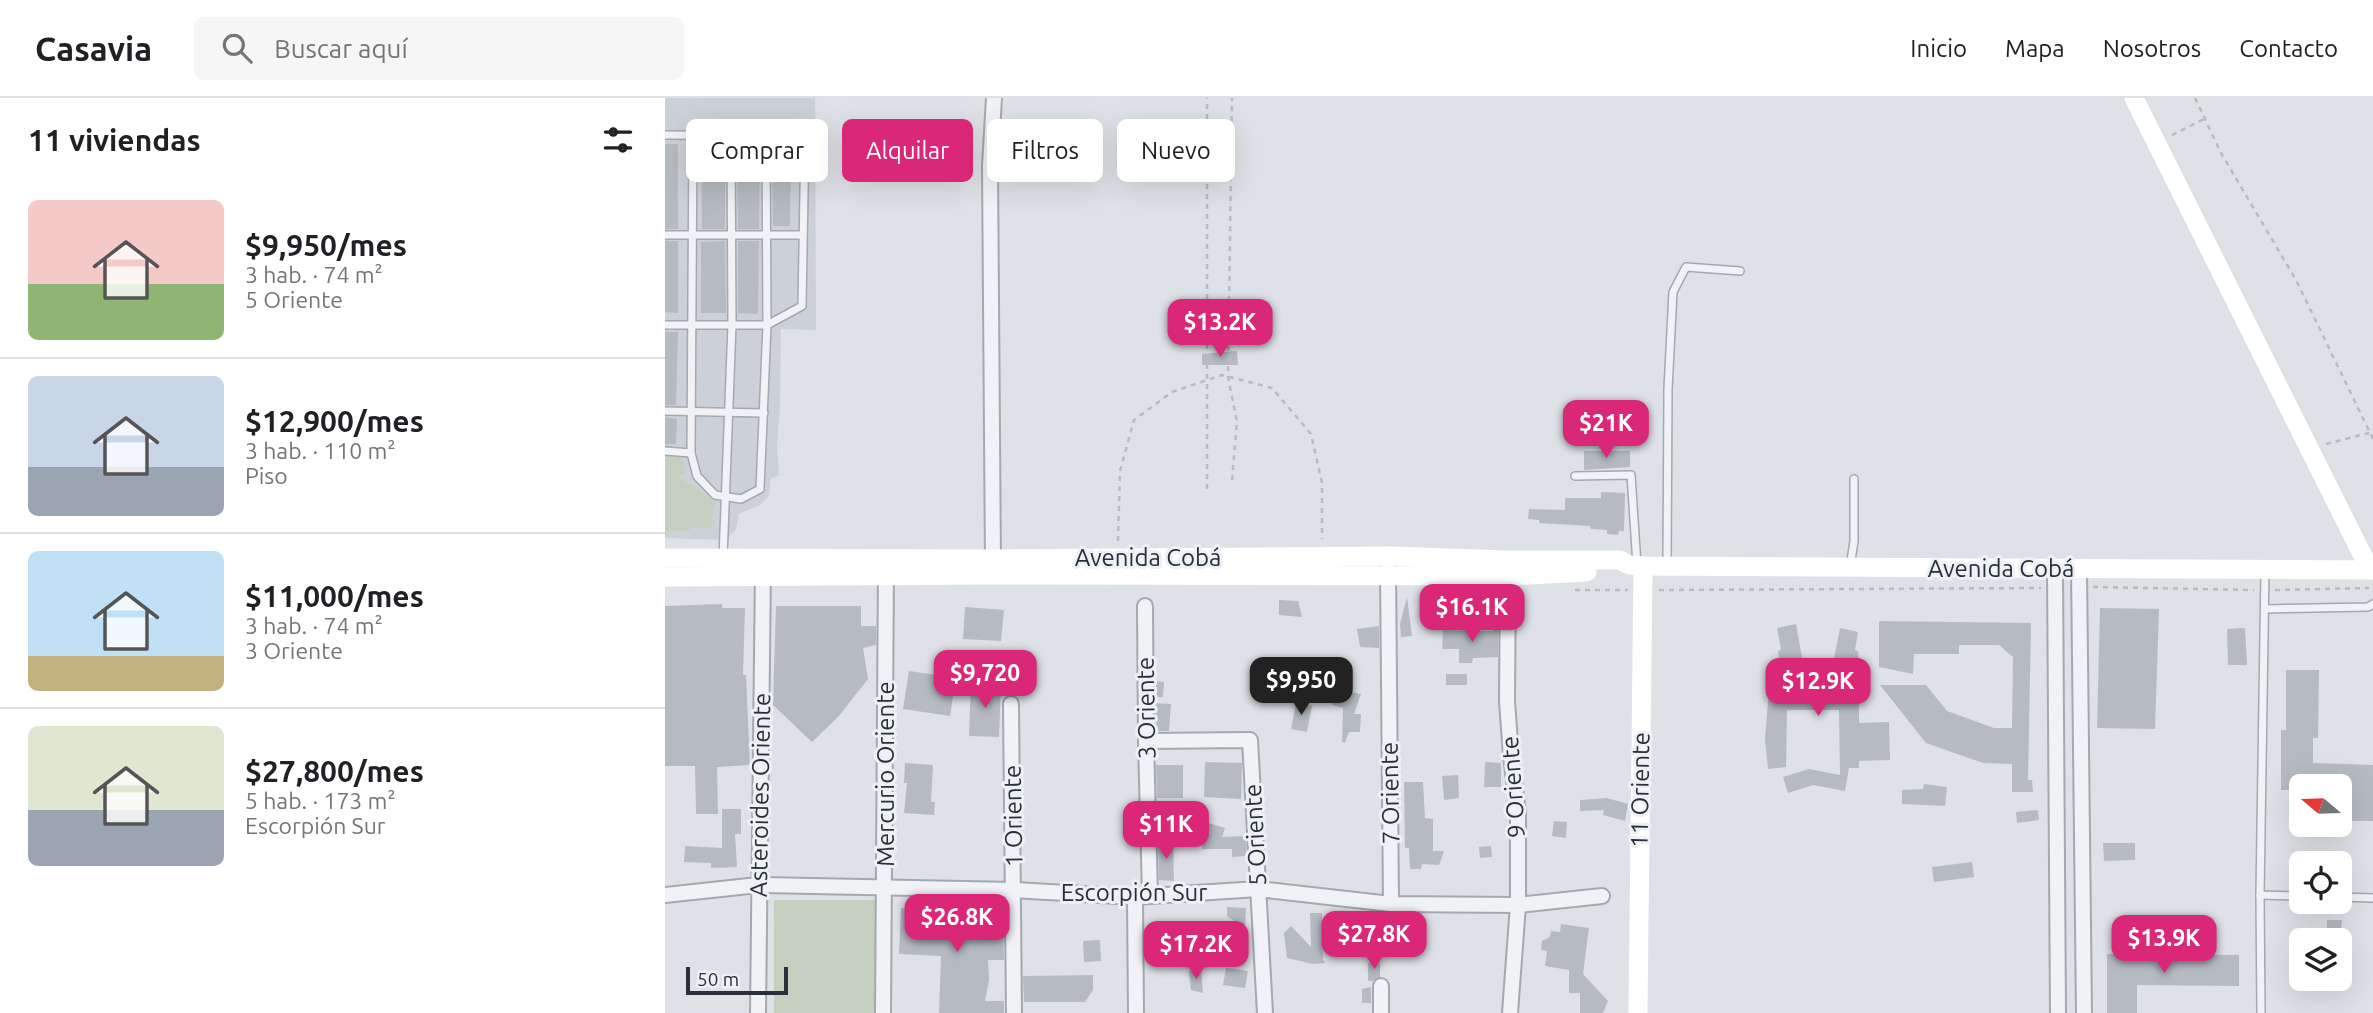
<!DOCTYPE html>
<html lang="es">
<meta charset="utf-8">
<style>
:root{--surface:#fff;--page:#f6f6f6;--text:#202124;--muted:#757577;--line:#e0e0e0;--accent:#db2777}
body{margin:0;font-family:Ubuntu,sans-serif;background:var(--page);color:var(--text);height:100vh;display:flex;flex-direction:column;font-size:26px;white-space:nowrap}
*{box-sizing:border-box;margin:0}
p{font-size:23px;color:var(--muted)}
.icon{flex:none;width:38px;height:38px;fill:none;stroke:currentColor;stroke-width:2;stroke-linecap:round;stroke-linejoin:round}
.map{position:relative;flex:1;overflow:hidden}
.panel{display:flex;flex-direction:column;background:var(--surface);width:665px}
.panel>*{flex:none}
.top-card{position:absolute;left:21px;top:21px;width:665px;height:63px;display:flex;gap:14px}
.needle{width:46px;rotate:289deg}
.buttons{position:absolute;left:1624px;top:676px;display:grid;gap:14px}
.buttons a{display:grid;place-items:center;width:63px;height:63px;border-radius:10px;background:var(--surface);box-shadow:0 7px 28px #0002;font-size:35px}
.scale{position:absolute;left:21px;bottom:18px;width:102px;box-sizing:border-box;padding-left:7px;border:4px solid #29303b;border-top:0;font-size:19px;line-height:24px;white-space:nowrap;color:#29303b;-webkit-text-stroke:5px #edf0f4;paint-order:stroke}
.price{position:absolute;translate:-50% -60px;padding:0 16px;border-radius:14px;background:var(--accent);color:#fff;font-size:23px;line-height:46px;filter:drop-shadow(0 2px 4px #0008)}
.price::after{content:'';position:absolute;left:50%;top:42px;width:21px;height:16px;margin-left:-10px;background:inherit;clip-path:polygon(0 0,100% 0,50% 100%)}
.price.active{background:#222;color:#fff}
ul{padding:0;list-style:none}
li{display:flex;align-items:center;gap:21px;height:175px;padding:0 28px}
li+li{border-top:2px solid var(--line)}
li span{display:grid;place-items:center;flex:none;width:196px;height:140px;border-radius:10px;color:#555}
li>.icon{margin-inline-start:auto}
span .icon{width:84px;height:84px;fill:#fffc;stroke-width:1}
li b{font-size:30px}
h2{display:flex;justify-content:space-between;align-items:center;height:84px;padding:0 28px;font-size:30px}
.pill{padding:0 24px;border-radius:10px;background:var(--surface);box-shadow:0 7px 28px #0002;font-size:24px;line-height:63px}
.pill.active{background:var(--accent);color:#fff}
header{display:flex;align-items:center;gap:42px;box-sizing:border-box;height:98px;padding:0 35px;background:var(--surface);border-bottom:2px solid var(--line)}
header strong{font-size:33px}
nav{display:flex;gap:38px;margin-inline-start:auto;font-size:24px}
.search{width:490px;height:63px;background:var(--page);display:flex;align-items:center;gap:18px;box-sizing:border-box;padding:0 24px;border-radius:10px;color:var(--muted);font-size:26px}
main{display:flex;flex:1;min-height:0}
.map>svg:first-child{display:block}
.built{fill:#ccd1d7}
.green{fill:#c5cfc0}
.building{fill:#b6bbc2}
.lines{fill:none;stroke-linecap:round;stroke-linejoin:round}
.lane-casing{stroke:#a4a9af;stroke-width:10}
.street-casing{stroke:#a4a9af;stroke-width:18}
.path{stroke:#b8bcc1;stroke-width:2.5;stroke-dasharray:5 5;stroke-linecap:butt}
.lane{stroke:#f0f2f5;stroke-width:7}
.street{stroke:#f0f2f5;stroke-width:14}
.secondary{stroke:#fff;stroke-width:19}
.labels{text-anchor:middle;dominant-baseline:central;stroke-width:6;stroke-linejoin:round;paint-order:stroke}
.street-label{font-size:24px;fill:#29303b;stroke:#edf0f4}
</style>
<header>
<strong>Casavia</strong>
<div class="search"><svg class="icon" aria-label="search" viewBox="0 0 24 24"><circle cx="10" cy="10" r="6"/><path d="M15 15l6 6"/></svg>Buscar aquí</div>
<nav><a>Inicio</a><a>Mapa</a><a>Nosotros</a><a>Contacto</a></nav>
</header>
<main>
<section class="panel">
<h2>11 viviendas<svg class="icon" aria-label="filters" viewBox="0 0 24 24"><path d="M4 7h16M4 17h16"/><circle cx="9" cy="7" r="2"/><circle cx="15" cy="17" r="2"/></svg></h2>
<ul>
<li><span style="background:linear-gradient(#f6c9c9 60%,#8fb573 0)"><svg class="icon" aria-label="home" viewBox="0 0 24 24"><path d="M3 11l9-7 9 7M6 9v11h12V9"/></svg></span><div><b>$9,950/mes</b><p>3 hab. · 74 m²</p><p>5 Oriente</p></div></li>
<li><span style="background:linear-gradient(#c9d6e8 65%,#9aa5b1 0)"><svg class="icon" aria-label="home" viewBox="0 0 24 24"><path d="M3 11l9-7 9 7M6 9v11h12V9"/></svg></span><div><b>$12,900/mes</b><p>3 hab. · 110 m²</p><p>Piso</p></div></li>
<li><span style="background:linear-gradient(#bfe0f5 75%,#c2b280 0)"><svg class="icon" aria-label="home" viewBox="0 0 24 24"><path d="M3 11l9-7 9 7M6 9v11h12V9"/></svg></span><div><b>$11,000/mes</b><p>3 hab. · 74 m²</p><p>3 Oriente</p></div></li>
<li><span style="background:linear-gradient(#dfe7d0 60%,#9aa5b1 0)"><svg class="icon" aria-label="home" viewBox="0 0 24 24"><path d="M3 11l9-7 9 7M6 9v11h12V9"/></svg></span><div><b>$27,800/mes</b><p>5 hab. · 173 m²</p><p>Escorpión Sur</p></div></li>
</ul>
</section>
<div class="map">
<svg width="1708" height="915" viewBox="0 0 1708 915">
<rect width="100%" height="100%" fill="#dee2e6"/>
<path class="built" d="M0,0H150L151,232L116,231L115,309L112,347L114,378L106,380L104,398L95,407L74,416L71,432L60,442L0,440Z"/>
<g class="green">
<path d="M0,353C16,358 21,360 19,377H14L15,381C30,386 36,397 50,403L46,430L36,431L29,429L22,433H0Z"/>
<rect x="109" y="802" width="104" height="113"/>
</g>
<g class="building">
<rect x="0" y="46" width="13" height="85"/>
<path d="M56,49L60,50V131H37L36,50Z"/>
<path d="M72,50L95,51L94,131H73Z"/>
<path d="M126,50L125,128H108L107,51Z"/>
<path d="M0,143H13V215L0,214Z"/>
<path d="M60,143L61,215H36V144Z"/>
<path d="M73,143H94L93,216L73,215Z"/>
<path d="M0,234H13L11,307H0Z"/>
<path d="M572,253L573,267H537V256Z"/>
<path d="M0,319L12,321L11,346H0Z"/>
<path d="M919,353H965V369L919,372Z"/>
<path d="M936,394L960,395L959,433H954L953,437L942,436V432L926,431L925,428L874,425V422L863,421L864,411L900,412V400H936Z"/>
<path d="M742,499L747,538L736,539L735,526Z"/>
<path d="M614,502L633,503L637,519L614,517Z"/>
<path d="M57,506V510H80L78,577H81L85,667L52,669L53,716H31L30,668H0V508Z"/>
<path d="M111,508H196V528H211V547L198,550L203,581L173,619L147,644L108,607Z"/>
<path d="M300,509L339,512L336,543L298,541Z"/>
<path d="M1435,510L1494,511L1490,631L1432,630Z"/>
<path d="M1214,523L1366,525L1363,682H1367L1368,694H1347V666L1318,665L1261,645L1215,587H1261L1282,613L1329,630H1347L1348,559L1334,547H1294V556H1249L1248,576L1214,569Z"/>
<path d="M1131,526L1139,571H1165V588L1194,587V625L1224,624L1225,662L1194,663V670H1184L1180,693L1148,687L1123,695L1118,679L1144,671L1175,677L1174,612H1122L1121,669L1103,671L1100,641L1105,580L1118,581L1113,554L1116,551L1112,530Z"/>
<path d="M714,528V550L695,549L692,531Z"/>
<path d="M833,528V559L808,560L807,565H794V551H777L778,532L828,533V529Z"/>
<path d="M1175,530L1193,534L1190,552L1193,553L1194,566L1169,561Z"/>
<path d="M1580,530L1582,567H1563L1562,531Z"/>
<path d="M1621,572H1654L1653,640H1648V665L1708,667V723H1675V683L1648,682V688H1636V692H1616V632H1621Z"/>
<path d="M244,573L291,580L285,618L238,611Z"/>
<rect x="781" y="576" width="21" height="11"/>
<path d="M490,583L499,584L498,599H490Z"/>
<path d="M306,585L336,586L334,639L304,638Z"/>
<path d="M669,591L696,596L689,616H696L695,634H684L680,645L677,644L678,610L667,607Z"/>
<path d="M490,605L506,606L504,633H491Z"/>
<path d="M631,605L647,608L642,634L626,631Z"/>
<path d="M540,664L577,665L576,701L539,699Z"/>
<path d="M820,664L836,665V689H819Z"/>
<path d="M240,665L268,667L266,704H270L269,717L239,715L242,685H239Z"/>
<path d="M491,667H518V700H492Z"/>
<path d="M793,677L794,700L779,702L777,678Z"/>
<path d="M739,684H758L760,720L768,721V753H779L774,767L757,766L756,771H745L744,750H740Z"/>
<path d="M1259,686L1282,689L1280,708L1237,706V692L1258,691Z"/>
<path d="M942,700L963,706L960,723L938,717L939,712L915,713V702Z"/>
<path d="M57,711H76V736H70L72,769L46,770V765L19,764L20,748L57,750Z"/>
<path d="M1373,712L1374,722L1352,725L1351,714Z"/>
<path d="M506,723L523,725V723H537L560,730L557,739L581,738L582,758L567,759V751H537V741L505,739Z"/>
<path d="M889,723L902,724L901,740L887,738Z"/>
<path d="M508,744L509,783L494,782L493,745Z"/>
<path d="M1438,745H1470V762L1439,763Z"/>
<path d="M826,748L827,759L815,760L814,749Z"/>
<path d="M1307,764L1309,779L1269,784L1267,769Z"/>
<path d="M562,809L581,810L580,830L562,818Z"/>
<path d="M236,810L279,812V815L338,813L339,862H323L324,882L320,903H339V915H274L276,858L234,856Z"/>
<path d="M645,815H657L658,862L661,865L648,866L622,860L619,835L626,828L646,849Z"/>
<path d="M1662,822H1677L1676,834H1662Z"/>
<path d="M896,826L924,830L918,876L943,903L938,915H915V895H904V872L880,868L882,853L876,852L877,843L885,839L886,833L895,834Z"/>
<path d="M435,842L436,863L419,864L418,843Z"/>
<path d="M1442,856L1574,857V888L1472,887V915H1442Z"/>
<path d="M703,865H715V879L708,883H703Z"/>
<path d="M561,870L583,873L580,890L558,887Z"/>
<path d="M536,872L538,895L526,892L524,873Z"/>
<path d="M428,877V892L420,904H359L358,878Z"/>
<path d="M706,889V905H697V891Z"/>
</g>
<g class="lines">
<defs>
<g id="lane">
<path d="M0,37L140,38L137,208L102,227H0"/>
<path d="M28,37L26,355L32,378L50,397L76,401L95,391L102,227L101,39"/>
<path d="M0,137H138"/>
<path d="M0,313L99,315"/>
<path d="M0,353L26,355"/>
<path d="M910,378L966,377L972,467"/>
<path d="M58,460L67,227L66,38"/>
<path d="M1002,468L1003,291L1008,194L1021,169L1075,173"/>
<path d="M1185,469L1189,443V381"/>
<path d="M1600,472L1595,797L1636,798"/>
<path d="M1600,511L1703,509L1708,506"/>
<path d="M1595,797L1596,915"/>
<path d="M1675,799L1708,800"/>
</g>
<g id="street">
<path d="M328,468L325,68L329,0"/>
<path d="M723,471L726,806"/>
<path d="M843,471L842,603L846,658L853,714V807L845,915"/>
<path d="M1390,471L1393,915"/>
<path d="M1414,471L1419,915"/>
<path d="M480,508L481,643L485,797"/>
<path d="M346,606L349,915"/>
<path d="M481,643L585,642L600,915"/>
<path d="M0,797L93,787L349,792L470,799L593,791L726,806L853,807L937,798"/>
<path d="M470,799L471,915"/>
<path d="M716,888V915"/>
<path d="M93,915L98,469"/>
<path d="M218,915L221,468"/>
</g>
</defs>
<use href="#lane" class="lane-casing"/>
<use href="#street" class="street-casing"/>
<g class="path">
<path d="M1530,0L1556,55L1631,182L1708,341"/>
<path d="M1507,37L1539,21"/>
<path d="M1661,346L1704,335"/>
<path d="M567,382L572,324L563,279L567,0"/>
<path d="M542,391V0"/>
<path d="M453,443L455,373L469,322L507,294L557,277L607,290L646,336L657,385V441"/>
<path d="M1428,489L1589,492"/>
<path d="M910,492H963"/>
<path d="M994,492L1376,490"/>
<path d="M1610,492L1704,490"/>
</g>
<use href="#lane" class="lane"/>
<use href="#street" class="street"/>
<g class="secondary">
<path d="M1469,0L1705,472"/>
<path d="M0,460L328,461L724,458L842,462H955L964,467L978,468L1708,472"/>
<path d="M0,479L327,477L843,478L922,474"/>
<path d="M973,915L978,468"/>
</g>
</g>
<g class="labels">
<g class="street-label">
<text x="483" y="459">Avenida Cobá</text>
<text x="1336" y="470">Avenida Cobá</text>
<text transform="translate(481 610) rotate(-91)">3 Oriente</text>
<text transform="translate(220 676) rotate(-90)">Mercurio Oriente</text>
<text transform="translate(848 689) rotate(-94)">9 Oriente</text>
<text transform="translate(975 692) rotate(-89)">11 Oriente</text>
<text transform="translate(725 695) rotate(-91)">7 Oriente</text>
<text transform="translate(95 697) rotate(-89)">Asteroides Oriente</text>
<text transform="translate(348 718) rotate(-91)">1 Oriente</text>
<text transform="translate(590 737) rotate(-93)">5 Oriente</text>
<text x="469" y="794">Escorpión Sur</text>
</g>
</g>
</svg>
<div class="buttons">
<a><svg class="needle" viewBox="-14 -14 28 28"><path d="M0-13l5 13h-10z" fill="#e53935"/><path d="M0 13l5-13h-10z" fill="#757577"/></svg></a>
<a><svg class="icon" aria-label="locate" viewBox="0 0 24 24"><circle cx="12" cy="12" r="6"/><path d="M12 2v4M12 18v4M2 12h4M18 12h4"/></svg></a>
<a><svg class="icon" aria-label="layers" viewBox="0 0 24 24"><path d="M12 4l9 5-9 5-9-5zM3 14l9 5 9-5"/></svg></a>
</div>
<div class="scale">50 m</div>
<b class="price" style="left:555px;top:261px">$13.2K</b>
<b class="price" style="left:941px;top:362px">$21K</b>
<b class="price" style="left:807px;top:546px">$16.1K</b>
<b class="price" style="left:320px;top:612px">$9,720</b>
<b class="price active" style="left:636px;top:619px">$9,950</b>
<b class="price" style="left:1153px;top:620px">$12.9K</b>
<b class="price" style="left:501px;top:763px">$11K</b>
<b class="price" style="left:292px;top:856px">$26.8K</b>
<b class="price" style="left:709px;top:873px">$27.8K</b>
<b class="price" style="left:1499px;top:877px">$13.9K</b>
<b class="price" style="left:531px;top:883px">$17.2K</b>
<div class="top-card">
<a class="pill">Comprar</a>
<a class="pill active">Alquilar</a>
<a class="pill">Filtros</a>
<a class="pill">Nuevo</a>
</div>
</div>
</main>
